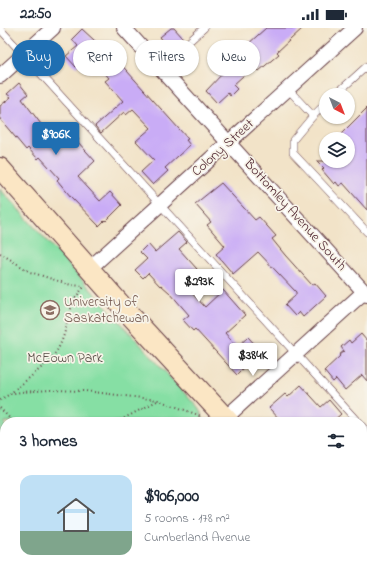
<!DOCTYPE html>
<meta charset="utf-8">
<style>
:root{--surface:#fff;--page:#f6f6f7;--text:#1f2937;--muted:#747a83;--accent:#1f6fb2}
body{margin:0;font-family:"Indie Flower",sans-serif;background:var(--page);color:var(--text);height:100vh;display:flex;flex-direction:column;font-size:15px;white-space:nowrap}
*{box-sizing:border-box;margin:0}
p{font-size:13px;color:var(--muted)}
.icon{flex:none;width:22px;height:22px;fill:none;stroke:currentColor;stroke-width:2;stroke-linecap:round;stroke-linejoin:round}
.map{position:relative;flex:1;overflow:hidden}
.panel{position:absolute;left:0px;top:389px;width:367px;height:156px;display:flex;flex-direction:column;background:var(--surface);border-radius:16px 16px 0 0;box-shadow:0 1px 3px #0004}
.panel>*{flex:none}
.banner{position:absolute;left:12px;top:12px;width:343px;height:36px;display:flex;gap:8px}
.needle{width:26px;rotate:138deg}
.fabs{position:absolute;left:319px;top:60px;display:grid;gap:8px}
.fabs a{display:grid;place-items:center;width:36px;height:36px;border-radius:50%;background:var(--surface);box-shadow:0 1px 3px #0004;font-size:20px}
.price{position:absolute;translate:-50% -34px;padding:0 9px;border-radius:4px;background:#fff;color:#222;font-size:13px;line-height:26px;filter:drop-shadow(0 1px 2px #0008)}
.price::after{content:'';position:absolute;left:50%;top:24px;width:12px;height:9px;margin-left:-6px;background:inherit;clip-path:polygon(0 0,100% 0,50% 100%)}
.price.selected{background:var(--accent);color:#fff}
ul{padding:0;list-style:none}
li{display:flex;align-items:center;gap:12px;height:100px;padding:0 20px}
li span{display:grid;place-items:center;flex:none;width:112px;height:80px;border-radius:12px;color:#555}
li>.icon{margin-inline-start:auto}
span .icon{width:48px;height:48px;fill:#fffc;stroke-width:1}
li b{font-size:17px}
h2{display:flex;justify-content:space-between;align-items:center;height:48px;padding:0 20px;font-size:17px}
.pill{padding:0 14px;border-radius:18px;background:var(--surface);box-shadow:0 1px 3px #0004;font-size:14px;line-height:36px}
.pill.selected{background:var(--accent);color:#fff}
.status{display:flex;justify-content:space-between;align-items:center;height:28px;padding:0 20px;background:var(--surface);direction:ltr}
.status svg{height:11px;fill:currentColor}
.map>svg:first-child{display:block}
.green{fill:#86dfa4;stroke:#687f68}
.building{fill:#c9acf6}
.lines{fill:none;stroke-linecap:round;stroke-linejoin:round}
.lane-casing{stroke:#633c43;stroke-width:8}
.street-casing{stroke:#633c43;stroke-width:16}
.secondary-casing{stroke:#633c43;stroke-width:22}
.path{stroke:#633c43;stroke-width:2;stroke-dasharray:1 3;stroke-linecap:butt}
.lane{stroke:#fff;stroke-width:7}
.street{stroke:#fff;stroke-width:14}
.secondary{stroke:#fbe6c4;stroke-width:20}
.labels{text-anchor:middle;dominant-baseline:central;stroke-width:3.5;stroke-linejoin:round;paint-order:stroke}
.street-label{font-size:14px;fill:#4a1f2b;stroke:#f7f3e8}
.education-label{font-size:14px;fill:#785e54;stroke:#f7f3e8;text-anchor:start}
.park-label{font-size:14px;fill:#594f49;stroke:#f7f3e8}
</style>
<div class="status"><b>22:50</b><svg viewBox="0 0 49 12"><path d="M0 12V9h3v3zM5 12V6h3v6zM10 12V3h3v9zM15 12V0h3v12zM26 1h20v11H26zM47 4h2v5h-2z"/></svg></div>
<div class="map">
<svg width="367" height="545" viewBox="0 0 367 545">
<rect width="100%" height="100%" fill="#f7f3e8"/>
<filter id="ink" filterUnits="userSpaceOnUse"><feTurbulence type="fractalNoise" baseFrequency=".025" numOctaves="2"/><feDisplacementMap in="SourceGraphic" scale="8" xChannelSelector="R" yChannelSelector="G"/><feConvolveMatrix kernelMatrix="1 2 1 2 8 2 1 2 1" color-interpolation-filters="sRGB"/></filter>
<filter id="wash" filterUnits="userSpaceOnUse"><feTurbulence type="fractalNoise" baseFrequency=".012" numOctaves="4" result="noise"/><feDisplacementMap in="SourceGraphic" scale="16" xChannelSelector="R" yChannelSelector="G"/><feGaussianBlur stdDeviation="0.9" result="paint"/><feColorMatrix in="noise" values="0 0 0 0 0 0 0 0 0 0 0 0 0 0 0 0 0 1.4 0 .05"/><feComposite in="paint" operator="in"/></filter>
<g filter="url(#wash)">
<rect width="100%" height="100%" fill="#f2e3c8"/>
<g class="green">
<path d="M0,161L198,380L202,387L204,394H5V540H42L40,545H0Z"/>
<path d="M77,540H338L343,545H71Z"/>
</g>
<g id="blocks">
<g class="building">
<path d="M171,0H174L183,10L170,21L160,9Z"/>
<path d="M266,0H303L277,24L279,26L259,43L254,38L233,57L237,61L230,68L228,65L217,75L206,63L224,44L221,40Z"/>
<path d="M82,1L107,24L109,23L188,111L186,112L190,117L165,140L168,143L153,157L141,144L154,132L136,113L151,100L133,81L126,87L124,84L101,105L95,98L123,73L105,53L109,50L89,27L76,39L66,28L78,18L72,11Z"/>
<path d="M19,55L28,66L22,71L47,104L43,107L55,121L73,105L79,112L77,113L95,133L78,149L100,173L110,164L122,177L106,193L105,192L99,198L71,169L57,152L59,150L40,129L38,131L28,120L26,122L0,91V78L11,69L7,66Z"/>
<path d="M367,80V182L343,155L339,158L336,154L334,156L322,142L324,140L317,133H348V111H336Z"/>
<path d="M221,155L255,192L259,189L276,208L272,211L285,227L312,257L315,255L326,268L303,289L299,284L295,288L285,277L296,267V264L258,224L233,246L216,226L225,218L207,197L211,194L195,176Z"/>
<path d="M178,204L187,214L179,221L197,241L182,254L205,279L223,262L245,287L225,305L237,319L248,309L261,323L237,347L195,301L193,303L183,292L189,287L170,265L161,257L160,258L148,245L143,250L135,242L147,231L140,224L148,216L155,224Z"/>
<path d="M361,306L367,313V353L362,347L345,362L336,351L333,354L324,343L340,328L339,327L344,323L341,319L349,312L351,315Z"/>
<path d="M301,357L321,379L329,372L341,386L332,394H282L269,380L285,366L288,369Z"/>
</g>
</g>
</g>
<g filter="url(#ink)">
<use href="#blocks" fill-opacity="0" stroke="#633c43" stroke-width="1"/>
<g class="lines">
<defs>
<g id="lane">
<path d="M0,1L358,394"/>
<path d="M160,40L204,0"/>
<path d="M288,61L313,88L326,75"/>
<path d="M335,67L367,38"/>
<path d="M313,88L293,112V125L367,204"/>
<path d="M362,398L367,404"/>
</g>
<g id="street">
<path d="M124,0L367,267"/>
<path d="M0,48L53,0"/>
<path d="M90,240L355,0"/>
<path d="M221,394L364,264"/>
<path d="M53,545L59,540"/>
</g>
<g id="secondary">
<path d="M0,140L130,287L229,394"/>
<path d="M357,540L362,545"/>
</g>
</defs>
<use href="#lane" class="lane-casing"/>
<use href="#street" class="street-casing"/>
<use href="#secondary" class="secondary-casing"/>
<g class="path">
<path d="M0,225L30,244L71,257L84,258"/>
<path d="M10,366C24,353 51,335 59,319C70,297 66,278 84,259"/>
<path d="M0,372L10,366L21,364L51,362L85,363L158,372L201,388L193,394"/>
<path d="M0,380L13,394"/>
<path d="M117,394L157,373"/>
<path d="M0,466L5,465"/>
<path d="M0,528L5,529"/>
<path d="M28,540L32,545"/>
<path d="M263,540L268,545"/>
<path d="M25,545L31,540"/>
<path d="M85,545L91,540"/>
<path d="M236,545L242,540"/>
<path d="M247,545L253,540"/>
</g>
<use href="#lane" class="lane"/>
<use href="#street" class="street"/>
<use href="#secondary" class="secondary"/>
</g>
</g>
<defs>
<symbol id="university-ring" viewBox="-11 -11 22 22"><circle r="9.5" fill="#f7f3e8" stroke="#8d6e63" stroke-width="1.5"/><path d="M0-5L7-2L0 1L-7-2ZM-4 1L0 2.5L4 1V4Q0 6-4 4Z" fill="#8d6e63"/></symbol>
</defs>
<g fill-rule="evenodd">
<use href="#university-ring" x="39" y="271" width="22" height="22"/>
</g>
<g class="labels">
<g class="street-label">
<text transform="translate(223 120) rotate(-42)">Colony Street</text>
<text transform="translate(295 187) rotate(48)">Bottomley Avenue South</text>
</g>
<g class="education-label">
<text x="64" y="274">University of<tspan x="64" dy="16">Saskatchewan</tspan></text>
</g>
<g class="park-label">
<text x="65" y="330">McEown Park</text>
</g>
</g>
</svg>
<div class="fabs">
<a><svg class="needle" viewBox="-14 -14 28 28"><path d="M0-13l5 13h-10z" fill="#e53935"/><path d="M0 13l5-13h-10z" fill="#747a83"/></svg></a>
<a><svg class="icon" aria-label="layers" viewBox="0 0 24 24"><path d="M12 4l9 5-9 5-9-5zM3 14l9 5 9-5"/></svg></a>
</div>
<b class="price selected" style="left:56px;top:128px">$906K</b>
<b class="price" style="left:199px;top:275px">$293K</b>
<b class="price" style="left:253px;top:349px">$384K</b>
<div class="banner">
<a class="pill selected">Buy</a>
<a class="pill">Rent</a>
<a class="pill">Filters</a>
<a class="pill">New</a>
</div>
<section class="panel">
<h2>3 homes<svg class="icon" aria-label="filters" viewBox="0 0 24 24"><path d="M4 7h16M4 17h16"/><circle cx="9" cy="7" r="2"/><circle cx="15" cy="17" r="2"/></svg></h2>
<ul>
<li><span style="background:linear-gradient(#bfe0f5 70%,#7fa58c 0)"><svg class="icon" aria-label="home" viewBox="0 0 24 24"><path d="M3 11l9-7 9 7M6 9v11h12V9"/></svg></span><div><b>$906,000</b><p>5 rooms · 178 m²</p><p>Cumberland Avenue</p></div></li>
</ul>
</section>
</div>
